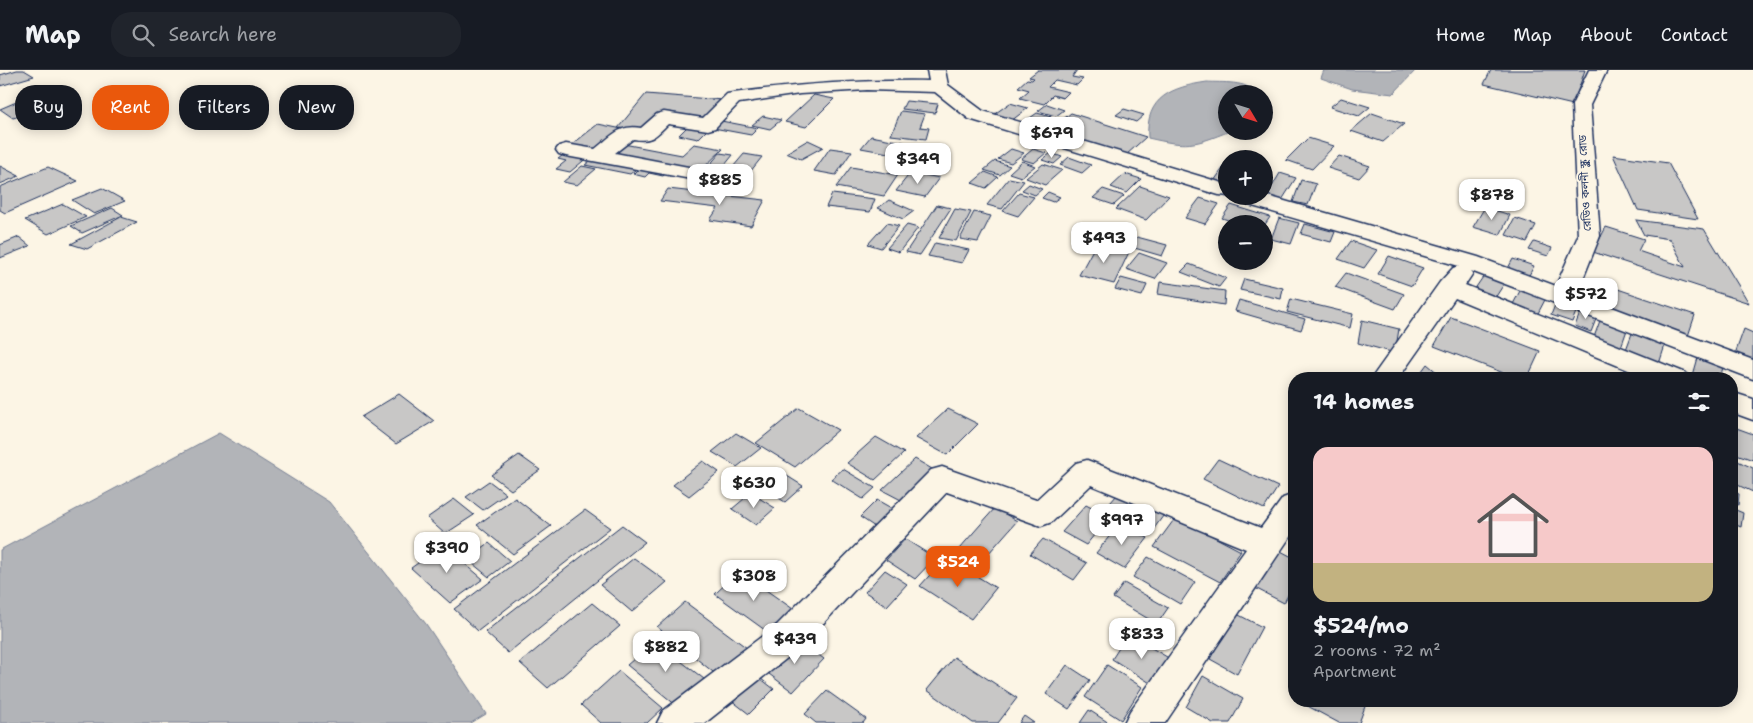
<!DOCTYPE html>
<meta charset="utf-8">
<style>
:root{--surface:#171b24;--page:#20242c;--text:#f1f3f6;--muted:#9ea1a6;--line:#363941;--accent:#ea580c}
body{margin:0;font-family:"Shantell Sans","Noto Sans Bengali",sans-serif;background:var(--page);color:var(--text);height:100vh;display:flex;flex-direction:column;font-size:19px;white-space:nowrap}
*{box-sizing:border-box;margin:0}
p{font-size:16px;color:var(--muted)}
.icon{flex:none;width:28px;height:28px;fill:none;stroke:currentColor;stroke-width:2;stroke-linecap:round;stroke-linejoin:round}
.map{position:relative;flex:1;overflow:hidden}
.details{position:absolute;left:1288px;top:302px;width:450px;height:335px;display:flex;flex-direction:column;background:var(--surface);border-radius:20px;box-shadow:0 2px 12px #0003}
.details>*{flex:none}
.guide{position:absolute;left:15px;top:15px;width:475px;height:45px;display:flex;gap:10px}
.needle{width:32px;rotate:128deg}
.tools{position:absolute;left:1218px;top:15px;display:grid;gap:10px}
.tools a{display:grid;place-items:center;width:55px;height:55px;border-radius:50%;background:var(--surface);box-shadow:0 2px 12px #0003;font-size:25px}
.price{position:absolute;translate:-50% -42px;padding:0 11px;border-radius:10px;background:#fff;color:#222;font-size:16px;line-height:32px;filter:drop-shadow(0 1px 2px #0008)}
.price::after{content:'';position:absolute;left:50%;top:30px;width:15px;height:11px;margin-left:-8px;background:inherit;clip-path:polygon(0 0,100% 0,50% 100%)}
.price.current{background:var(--accent);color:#fff}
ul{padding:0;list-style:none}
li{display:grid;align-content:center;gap:10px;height:265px;padding:0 25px}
li span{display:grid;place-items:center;height:155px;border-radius:15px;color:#555}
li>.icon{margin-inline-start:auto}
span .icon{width:90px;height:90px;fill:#fffc;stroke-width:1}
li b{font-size:21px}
h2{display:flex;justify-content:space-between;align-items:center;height:60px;padding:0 25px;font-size:21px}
.chip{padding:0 18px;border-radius:20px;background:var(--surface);box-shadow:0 2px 12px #0003;font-size:18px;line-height:45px}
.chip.current{background:var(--accent);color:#fff}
header{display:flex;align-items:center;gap:30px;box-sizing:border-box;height:70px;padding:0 25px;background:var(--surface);border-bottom:1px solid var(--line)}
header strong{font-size:24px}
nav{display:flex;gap:28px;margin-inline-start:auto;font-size:18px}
.search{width:350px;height:45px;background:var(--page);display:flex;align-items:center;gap:12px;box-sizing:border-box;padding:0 18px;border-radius:20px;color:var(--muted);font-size:19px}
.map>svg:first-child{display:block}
.water{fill:#b2b4b8;stroke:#767f94}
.building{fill:#c8c7c6;stroke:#1b2f5e}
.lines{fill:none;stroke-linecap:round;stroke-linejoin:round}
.minor-casing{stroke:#1b2f5e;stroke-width:3}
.minor{fill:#fcf5e5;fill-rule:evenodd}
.labels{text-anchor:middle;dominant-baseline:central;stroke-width:4;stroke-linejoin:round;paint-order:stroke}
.far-street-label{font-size:11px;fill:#1b2f5e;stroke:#fcf5e5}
</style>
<header>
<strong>Map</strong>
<div class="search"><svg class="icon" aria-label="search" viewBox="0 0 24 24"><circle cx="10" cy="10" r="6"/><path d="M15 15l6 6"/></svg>Search here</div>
<nav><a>Home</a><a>Map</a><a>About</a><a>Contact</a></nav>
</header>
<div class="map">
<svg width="1753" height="653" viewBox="0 0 1753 653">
<rect width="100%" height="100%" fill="#fcf5e5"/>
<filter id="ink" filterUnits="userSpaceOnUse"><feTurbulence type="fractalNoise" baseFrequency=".02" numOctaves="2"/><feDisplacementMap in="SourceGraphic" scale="10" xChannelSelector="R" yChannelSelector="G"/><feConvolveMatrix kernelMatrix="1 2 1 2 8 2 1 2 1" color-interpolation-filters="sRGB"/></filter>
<g filter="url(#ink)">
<g class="water">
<path d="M1324,0H1416L1393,24L1352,19L1321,8Z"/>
<path d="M1207,12C1221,13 1248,10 1256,24H1226V61H1230C1193,76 1187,77 1148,68C1145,27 1172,17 1207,12Z"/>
<path d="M219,363L329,432L426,554L486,644L471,653H0V480Z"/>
</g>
<g class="building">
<path d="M17,0H24L34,6L0,16V5Z"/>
<path d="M1038,0H1077L1072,7L1083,9L1077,15L1055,10L1048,17L1069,22L1063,28L1053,25L1044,34L1020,28L1029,20L1018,17L1027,9L1032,10L1034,8L1029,7Z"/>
<path d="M1491,0H1585L1573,35L1484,14Z"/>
<path d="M62,21L74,30L41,40L30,32Z"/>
<path d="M646,24L723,30L711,48L659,44L646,60L618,58Z"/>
<path d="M814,25L834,29L806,57L785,52Z"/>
<path d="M1341,28L1370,37L1359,46L1330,37Z"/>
<path d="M21,30L36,41L13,48L0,39Z"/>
<path d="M906,31L938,34L935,43L902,39Z"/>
<path d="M1010,33L1028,38L1011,51L993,45Z"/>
<path d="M1047,34L1064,40L1056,46L1038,41Z"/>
<path d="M1124,39L1144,45L1136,52L1116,45Z"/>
<path d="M901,41L925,44L920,57L929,58L926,69L891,65Z"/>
<path d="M1037,43L1051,47L1035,59L1020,55Z"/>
<path d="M1071,43L1146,67L1126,85L1049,60Z"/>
<path d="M1372,43L1404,54L1383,72L1351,61Z"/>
<path d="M763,46L781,50L770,59L752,55Z"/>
<path d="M716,50L758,58L751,65L708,57Z"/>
<path d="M598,54L627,60L599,84L569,77Z"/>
<path d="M689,55L708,59L698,69L679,65Z"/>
<path d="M871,66L918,75L910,87L861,78Z"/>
<path d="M1308,68L1334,76L1312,99L1286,90Z"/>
<path d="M808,70L823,77L801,89L786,83Z"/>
<path d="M618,73L682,85L694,74L723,79L700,101L606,83Z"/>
<path d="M830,78L852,81L836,105L814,101Z"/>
<path d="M1011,79L1024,83L1011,93L998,89Z"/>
<path d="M1033,79L1046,83L1034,93L1021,89Z"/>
<path d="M567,82L589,86L570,102L556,99L566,91L558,89Z"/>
<path d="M720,83L733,85L720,101L707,98Z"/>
<path d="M1051,83L1062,87L1054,94L1042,90Z"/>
<path d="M744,84L762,87L746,107L727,104Z"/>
<path d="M1613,85L1668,93L1698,149L1638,140Z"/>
<path d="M1339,86L1370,96L1359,108L1328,98Z"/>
<path d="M595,87L640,96L630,104L585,95Z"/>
<path d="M1069,87L1091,95L1082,103L1060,95Z"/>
<path d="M995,91L1010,96L1000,105L984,100Z"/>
<path d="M1022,91L1035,96L1021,107L1009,103Z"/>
<path d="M1043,94L1062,100L1045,115L1026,108Z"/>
<path d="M1226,94V115L1214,111Z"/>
<path d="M642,95L669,101L663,106L649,103L645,107L633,104Z"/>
<path d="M0,96L19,106L0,114Z"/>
<path d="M582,96L596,99L577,115L563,112Z"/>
<path d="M48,97L78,111L5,143L0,140V117Z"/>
<path d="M851,97L898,105L884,126L836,117Z"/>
<path d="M911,102L939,108L925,127L896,121Z"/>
<path d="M985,102L998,107L986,118L972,113Z"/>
<path d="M1280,103L1296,108L1282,130L1264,125V118L1270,120Z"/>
<path d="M1125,104L1141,109L1127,123L1111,117Z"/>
<path d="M1009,108L1024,111L1002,139L987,135Z"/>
<path d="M1301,110L1316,114L1308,135L1293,132Z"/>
<path d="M1029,114L1042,119L1035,125L1022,120Z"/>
<path d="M1140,116L1169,126L1146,150L1116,139Z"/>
<path d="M102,118L125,131L94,144L72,130Z"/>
<path d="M668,119L765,130L751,156L710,150L718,138L660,131Z"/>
<path d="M1103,119L1124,126L1114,135L1093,128Z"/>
<path d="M1048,122L1060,127L1053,132L1042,128Z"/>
<path d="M1019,123L1034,127L1018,146L1003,141Z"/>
<path d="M832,124L875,129L870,142L826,137Z"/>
<path d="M1200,128L1219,134L1205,154L1185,148Z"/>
<path d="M889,130L914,141L903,149L878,138Z"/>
<path d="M63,134L86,147L48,164L25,150Z"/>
<path d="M937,135L951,138L920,185L906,182Z"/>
<path d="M1231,135L1270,147L1264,156V154H1240L1222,148Z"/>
<path d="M1485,137L1510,145L1500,165L1473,157Z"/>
<path d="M112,138L123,145L82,163L71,156Z"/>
<path d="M955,139L971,142L956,171L939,168Z"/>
<path d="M974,142L991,146L978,172L960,169Z"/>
<path d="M121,147L137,152L87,179L71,174Z"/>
<path d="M1279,148L1299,153L1291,174L1271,169Z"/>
<path d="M1515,148L1536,155L1527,172L1506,165Z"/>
<path d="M1636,150L1704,159L1749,233L1593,182L1606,157L1644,169L1638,181L1685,197L1670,169L1644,165Z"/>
<path d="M887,153L899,156L881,178L868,174Z"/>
<path d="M1305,154L1335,162L1331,172L1301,164Z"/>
<path d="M907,155L918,158L899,182L887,178Z"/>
<path d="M19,167L30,176L0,188V175Z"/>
<path d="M1137,167L1167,175L1162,186L1131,177Z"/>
<path d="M1351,171L1377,180L1364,198L1338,189Z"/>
<path d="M1534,172L1552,178L1548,186L1529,180Z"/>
<path d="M935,173L969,180L962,193L928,186Z"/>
<path d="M1096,174L1129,182L1114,214L1079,205Z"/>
<path d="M1139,183L1167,193L1155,209L1126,199Z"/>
<path d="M1389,186L1423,198L1412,216L1378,204Z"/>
<path d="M1513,189L1534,196L1527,209L1506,202Z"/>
<path d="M1189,194L1226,208L1219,217L1181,202Z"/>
<path d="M1346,203L1404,224L1395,239L1335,217Z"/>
<path d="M1485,204L1506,211L1493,231L1472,223Z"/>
<path d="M1121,208L1147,215L1142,226L1115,219Z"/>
<path d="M1244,209L1283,218L1281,229L1240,220Z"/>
<path d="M1594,211L1695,245L1688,266L1585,230Z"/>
<path d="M1160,212L1225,221L1224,235L1158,224Z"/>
<path d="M1522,217L1547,226L1536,247L1511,238Z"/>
<path d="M1291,229L1353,244L1350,258L1287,242Z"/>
<path d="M1239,230L1305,249L1301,260L1235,241Z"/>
<path d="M1557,230L1578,237L1572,252L1551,245Z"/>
<path d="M1582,238L1598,244L1591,262L1575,256Z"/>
<path d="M1602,245L1629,254L1620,280L1593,270Z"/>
<path d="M1451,247L1540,281L1527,309H1519L1434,276Z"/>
<path d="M1362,250L1399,259L1395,283L1358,273Z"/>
<path d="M1634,258L1667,269L1658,297L1624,285Z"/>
<path d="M1744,259L1753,263V290L1735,284Z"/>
<path d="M1699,284L1724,293L1720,309H1692Z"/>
<path d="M1427,294L1445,309H1416Z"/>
<path d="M399,324L434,351L396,374L361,347Z"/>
<path d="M799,338L838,360L795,397L756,373Z"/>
<path d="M948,339L978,354L947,385L916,368Z"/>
<path d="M1731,356L1753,364V390L1731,382Z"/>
<path d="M736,363L761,378L737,397L712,382Z"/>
<path d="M876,367L904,383L875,410L847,393Z"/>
<path d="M519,385L540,400L511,420L491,405Z"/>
<path d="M1731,388L1753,398V422L1731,412Z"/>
<path d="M915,389L932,399L901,430L882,420Z"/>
<path d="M1218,389L1278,417L1264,439L1203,409Z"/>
<path d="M703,391L719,402L689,426L673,415Z"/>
<path d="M776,399L803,416L785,432L758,415Z"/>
<path d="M843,399L875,418L863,429L831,409Z"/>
<path d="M489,411L506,424L483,440L466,427Z"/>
<path d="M1122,419L1166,442L1150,464L1105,439Z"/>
<path d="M1731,421L1739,424L1738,435L1731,433Z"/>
<path d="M751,423L775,438L756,455L732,439Z"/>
<path d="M515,428L551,456L513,484L477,455Z"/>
<path d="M454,429L474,445L445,464L427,448Z"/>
<path d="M877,430L893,439L875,457L860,447Z"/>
<path d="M1086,435L1109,447L1086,475L1062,462Z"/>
<path d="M995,438L1017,451L981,492L959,479Z"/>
<path d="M1731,438L1743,443L1741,457L1731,453Z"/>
<path d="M585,440L610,458L478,561L454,539Z"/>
<path d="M1176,447L1241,481L1220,512L1154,477Z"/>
<path d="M1120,453L1148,468L1124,499L1096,483Z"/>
<path d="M622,455L645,472L508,583L485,562Z"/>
<path d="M905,469L935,488L915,509L886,490Z"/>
<path d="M1043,469L1087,493L1074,510L1030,484Z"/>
<path d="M489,473L510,491L489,507L467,489Z"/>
<path d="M443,475L483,509L450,533L411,498Z"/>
<path d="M1275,478L1294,488V513L1284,533L1253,517Z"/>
<path d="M946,487L996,518L971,549L920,516Z"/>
<path d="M1148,487L1195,512L1180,534L1133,507Z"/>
<path d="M634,488L667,512L632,542L600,515Z"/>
<path d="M885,500L907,514L887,536L865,522Z"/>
<path d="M739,501L793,539L769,563L715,524Z"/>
<path d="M1124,513L1168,538L1157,554L1113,528Z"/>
<path d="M685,532L747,578L718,606L657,557Z"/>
<path d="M592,533L620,556L548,618L520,593Z"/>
<path d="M1235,543L1262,557L1237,604L1210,589Z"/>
<path d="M1128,564L1172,590L1155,616L1112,589Z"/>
<path d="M797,568L824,589L793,622L765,601Z"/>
<path d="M655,571L704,609L677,636L627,595Z"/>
<path d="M954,587L1017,628L998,653H973L927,620Z"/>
<path d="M1067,595L1090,610L1069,639L1046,624Z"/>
<path d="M1107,595L1142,617L1121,650L1085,627Z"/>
<path d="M619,601L663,638L647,653H601L581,635Z"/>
<path d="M756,605L774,619L749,644L731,630Z"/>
<path d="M1203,606L1243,629L1230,653H1213L1186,637Z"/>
<path d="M827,621L866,649L863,653H816L805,644Z"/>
<path d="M1303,631H1367L1359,653H1339L1302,633Z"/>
<path d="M1089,640L1109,653H1080Z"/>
<path d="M1024,646L1034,653H1019Z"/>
</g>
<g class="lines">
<defs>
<g id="minor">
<path d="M927,0H945L948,15L983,41L1226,114V126H1230L1219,125L969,49L935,22L867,20L800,24L739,33L715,58L708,60L668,54C654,67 652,72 633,69L615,83L725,104L728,108L725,112L718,114L566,86L559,84L556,80L559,76L566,74L595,79C611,67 619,54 641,58L657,44L664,42L703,48L727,24L733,23C799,14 863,10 929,11Z"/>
<path d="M1589,0H1607L1590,35L1600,166L1577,224L1753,290V309L1471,201L1473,203L1465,215L1686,303L1689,309H1650L1455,228L1398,309H1371L1440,212L1453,198L1459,196L1235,131L1233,126L1264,125L1478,187L1556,216L1578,166L1572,35Z"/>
<path d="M1731,322L1753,329V350L1731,342Z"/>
<path d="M1087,390L1261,458L1283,428L1294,424V461L1165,653H1124L1130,641L1246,479L1091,415L1052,452L1041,456L947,422L801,577L705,653H657L663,641L777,555L931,400L942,397L1036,430L1076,393Z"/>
</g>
</defs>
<use href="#minor" class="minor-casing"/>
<use href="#minor" class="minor"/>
</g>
</g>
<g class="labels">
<g class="far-street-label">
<text transform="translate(1585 113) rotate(-93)">রেডিও কলনী স্কুল রোড</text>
</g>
</g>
</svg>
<div class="tools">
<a><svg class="needle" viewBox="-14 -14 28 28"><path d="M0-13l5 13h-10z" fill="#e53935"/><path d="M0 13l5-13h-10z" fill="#9ea1a6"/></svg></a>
<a>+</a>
<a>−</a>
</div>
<b class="price" style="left:1052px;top:89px">$679</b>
<b class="price" style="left:918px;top:115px">$349</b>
<b class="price" style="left:720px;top:136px">$885</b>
<b class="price" style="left:1492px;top:151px">$878</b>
<b class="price" style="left:1104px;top:194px">$493</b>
<b class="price" style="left:1586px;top:250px">$572</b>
<b class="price" style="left:754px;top:439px">$630</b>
<b class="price" style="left:1122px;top:476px">$997</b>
<b class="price" style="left:447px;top:504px">$390</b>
<b class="price current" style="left:958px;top:518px">$524</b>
<b class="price" style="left:754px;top:532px">$308</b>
<b class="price" style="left:1142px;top:590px">$833</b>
<b class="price" style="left:795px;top:595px">$439</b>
<b class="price" style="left:666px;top:603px">$882</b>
<div class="guide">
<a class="chip">Buy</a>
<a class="chip current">Rent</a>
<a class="chip">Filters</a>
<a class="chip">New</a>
</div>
<section class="details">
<h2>14 homes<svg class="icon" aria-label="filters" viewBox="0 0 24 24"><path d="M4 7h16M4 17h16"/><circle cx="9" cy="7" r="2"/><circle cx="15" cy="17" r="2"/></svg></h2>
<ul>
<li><span style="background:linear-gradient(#f6c9c9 75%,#c2b280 0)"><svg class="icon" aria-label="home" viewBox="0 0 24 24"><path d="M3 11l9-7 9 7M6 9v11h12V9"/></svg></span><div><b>$524/mo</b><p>2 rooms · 72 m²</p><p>Apartment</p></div></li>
</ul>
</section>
</div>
